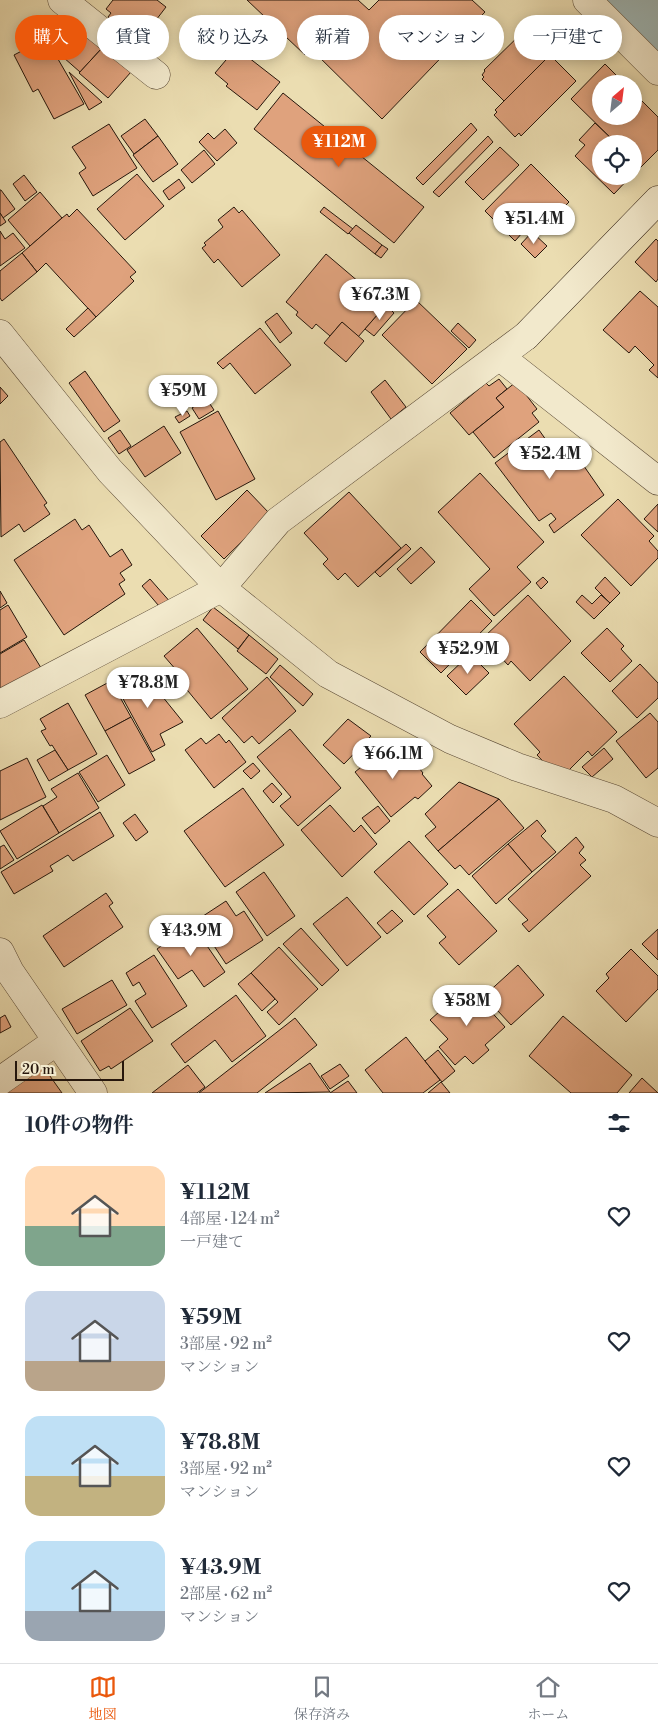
<!DOCTYPE html>
<html lang="ja">
<meta charset="utf-8">
<style>
:root{--surface:#fff;--page:#f6f6f7;--text:#1f2937;--muted:#747a83;--line:#e0e1e3;--accent:#ea580c}
body{margin:0;font-family:"Libre Bodoni","Noto Serif JP",serif;background:var(--page);color:var(--text);height:100vh;display:flex;flex-direction:column;font-size:19px;white-space:nowrap}
*{box-sizing:border-box;margin:0}
p{font-size:16px;color:var(--muted)}
.icon{flex:none;width:28px;height:28px;fill:none;stroke:currentColor;stroke-width:2;stroke-linecap:round;stroke-linejoin:round}
.map{position:relative;height:1093px;overflow:hidden}
.side{display:flex;flex-direction:column;background:var(--surface);flex:1}
.side>*{flex:none}
.guide{position:absolute;left:15px;top:15px;width:629px;height:45px;display:flex;gap:10px}
.needle{width:32px;rotate:28deg}
.controls{position:absolute;left:592px;top:75px;display:grid;gap:10px}
.controls a{display:grid;place-items:center;width:50px;height:50px;border-radius:50%;background:var(--surface);box-shadow:0 2px 12px #0003;font-size:25px}
.scale{position:absolute;left:15px;bottom:12px;width:109px;box-sizing:border-box;padding-left:5px;border:2px solid #27170c;border-top:0;font-size:14px;line-height:18px;white-space:nowrap;color:#27170c;-webkit-text-stroke:4px #f2e9cc;paint-order:stroke}
.price{position:absolute;translate:-50% -42px;padding:0 11px;border-radius:18px;background:#fff;color:#222;font-size:16px;line-height:32px;filter:drop-shadow(0 1px 2px #0008)}
.price::after{content:'';position:absolute;left:50%;top:30px;width:15px;height:11px;margin-left:-8px;background:inherit;clip-path:polygon(0 0,100% 0,50% 100%)}
.price.selected{background:var(--accent);color:#fff}
ul{padding:0;list-style:none}
li{display:flex;align-items:center;gap:15px;height:125px;padding:0 25px}
li span{display:grid;place-items:center;flex:none;width:140px;height:100px;border-radius:15px;color:#555}
li>.icon{margin-inline-start:auto}
span .icon{width:60px;height:60px;fill:#fffc;stroke-width:1}
li b{font-size:21px}
h2{display:flex;justify-content:space-between;align-items:center;height:60px;padding:0 25px;font-size:21px}
.pill{padding:0 18px;border-radius:22px;background:var(--surface);box-shadow:0 2px 12px #0003;font-size:18px;line-height:45px}
.pill.selected{background:var(--accent);color:#fff}
.tabs{display:flex;justify-content:space-around;align-items:center;height:70px;border-top:1px solid var(--line);background:var(--surface);font-size:14px;color:var(--muted)}
.tabs a{display:grid;justify-items:center;gap:2px}
.tabs .selected{color:var(--accent)}
.map>svg:first-child{display:block}
.lines{fill:none;stroke-linecap:round;stroke-linejoin:round}
.river{stroke:#9eb8b8;stroke-width:65}
.building{fill:#dfa27d;stroke:#27170c}
.street-casing{stroke:#584835;stroke-width:29}
.secondary-casing{stroke:#27170c;stroke-width:29}
.street{stroke:#f2e9cc;stroke-width:28}
.secondary{stroke:#f2e9cc;stroke-width:28}
</style>
<div class="map">
<svg width="658" height="1093" viewBox="0 0 658 1093">
<rect width="100%" height="100%" fill="#ebddb1"/>
<filter id="stains"><feTurbulence type="fractalNoise" baseFrequency=".004" numOctaves="4"/><feColorMatrix values="0 0 0 0 .2 0 0 0 0 .09 0 0 0 0 .02 0 0 0 .5 -.17"/></filter>
<radialGradient id="worn" r=".72"><stop offset=".6" stop-color="#630" stop-opacity="0"/><stop offset="1" stop-color="#630" stop-opacity=".3"/></radialGradient>
<g class="lines">
<path class="river" d="M624,0L658,34"/>
</g>
<g class="building">
<path d="M113,0H157L166,7L140,41L108,17L111,13L106,9Z"/>
<path d="M247,0H358L369,10L379,0H472L485,12L382,119L311,49L305,55Z"/>
<path d="M75,26L101,49L80,72L55,50Z"/>
<path d="M528,27L553,53L504,101L482,79L484,77L482,75L485,71L484,70Z"/>
<path d="M226,40L280,82L257,110L226,86L228,84L215,73L226,60L216,52Z"/>
<path d="M39,42L44,51L51,47L84,104L54,119L38,89L33,92L14,55Z"/>
<path d="M103,47L131,72L108,98L79,73Z"/>
<path d="M550,55L576,81L521,136L519,133L515,137L494,115L497,112L495,110Z"/>
<path d="M605,64L625,84H601V116H634V93L658,117V150L641,167L634,160V144H617L571,99Z"/>
<path d="M69,72L102,102L89,110Z"/>
<path d="M283,93L424,207L394,243L254,129Z"/>
<path d="M145,119L158,136L134,154L121,136Z"/>
<path d="M471,123L477,130L423,185L416,178Z"/>
<path d="M595,123L617,144H601V176H631L614,194L575,156L585,145L579,140Z"/>
<path d="M109,124L137,168L93,196L79,173L86,168L72,147Z"/>
<path d="M225,129L237,143L217,161L199,142L208,133L214,139Z"/>
<path d="M158,136L178,164L153,182L133,155Z"/>
<path d="M488,136L493,142L439,197L433,192Z"/>
<path d="M500,147L519,165L483,200L465,182Z"/>
<path d="M204,150L215,164L192,183L181,170Z"/>
<path d="M634,160L641,167L634,174Z"/>
<path d="M531,164L569,202L539,232L530,224L515,241L485,211Z"/>
<path d="M137,174L164,206L125,240L97,209Z"/>
<path d="M24,175L37,192L25,201L13,184Z"/>
<path d="M179,179L185,188L169,200L163,191Z"/>
<path d="M0,190H1L15,209L3,218L0,213Z"/>
<path d="M40,192L62,218L30,246L8,220Z"/>
<path d="M234,207L239,213L242,210L280,255L242,287L218,259L214,263L202,248L206,245L204,243L223,227L218,220Z"/>
<path d="M324,207L353,229L348,234L320,212Z"/>
<path d="M77,209L136,272L130,277L134,281L96,317L46,263L37,272L22,253L62,218L67,214L69,217Z"/>
<path d="M0,213L6,222L0,226Z"/>
<path d="M356,225L382,245L375,254L349,233Z"/>
<path d="M0,231L5,239L13,233L25,248L0,266Z"/>
<path d="M532,232L547,246L535,258L521,244Z"/>
<path d="M656,239L658,241V279L656,282L635,262Z"/>
<path d="M382,245L388,249L381,258L375,254Z"/>
<path d="M22,253L37,272L2,301L0,298V271Z"/>
<path d="M326,254L386,305L358,337L342,322L330,336L316,324L312,329L296,315L298,312L286,302Z"/>
<path d="M640,291L658,307V378L649,370L654,365L635,346L629,353L603,330Z"/>
<path d="M416,300L467,349L432,384L382,335Z"/>
<path d="M386,305L394,313L374,336L365,329Z"/>
<path d="M88,308L96,317L74,337L66,329Z"/>
<path d="M277,313L292,333L280,343L265,322Z"/>
<path d="M342,322L364,341L346,362L324,343Z"/>
<path d="M458,323L476,340L469,348L451,331Z"/>
<path d="M260,328L291,365L255,394L230,363L223,369L217,363Z"/>
<path d="M85,371L120,421L104,432L69,383Z"/>
<path d="M499,379L507,389L496,398L504,407L469,435L450,413L486,383L489,386Z"/>
<path d="M385,380L406,407L391,419L371,392Z"/>
<path d="M516,382L537,409L532,413L539,422L494,458L473,432L504,407L496,398Z"/>
<path d="M0,387L8,396L0,404Z"/>
<path d="M206,398L214,410L199,419L192,408Z"/>
<path d="M187,411L190,416L179,423L175,417Z"/>
<path d="M218,411L255,479L216,500L180,432Z"/>
<path d="M164,426L181,453L145,477L127,450Z"/>
<path d="M120,430L131,446L119,454L108,438Z"/>
<path d="M539,430L551,447L556,444L562,452L570,446L604,495L554,533L549,525L556,519L551,513L539,521L495,463Z"/>
<path d="M4,439L47,503L44,505L50,514L24,532L19,524L1,537L0,442Z"/>
<path d="M480,473L544,542L517,567L531,582L494,616L469,589L490,569L438,512Z"/>
<path d="M247,490L270,514L224,559L201,536Z"/>
<path d="M349,492L401,548L358,587L345,573L338,580L323,564L328,559L304,533Z"/>
<path d="M618,499L654,536L649,541L658,551V558L631,586L581,535Z"/>
<path d="M658,504V532L644,519Z"/>
<path d="M75,519L82,530L89,525L110,557L122,549L132,565L120,573L125,580L119,584L125,594L64,635L14,560Z"/>
<path d="M406,544L411,549L380,577L375,572Z"/>
<path d="M421,547L435,562L411,584L397,569Z"/>
<path d="M543,577L548,582L541,589L536,583Z"/>
<path d="M605,577L620,593L610,603L595,588Z"/>
<path d="M150,579L172,604L164,612L142,586Z"/>
<path d="M0,591L7,603L0,608Z"/>
<path d="M528,595L571,641L530,681L511,661L508,665L483,638Z"/>
<path d="M582,595L592,604L601,595L610,603L594,619L576,602Z"/>
<path d="M471,600L492,621L441,673L420,652Z"/>
<path d="M8,605L27,637L0,653V610Z"/>
<path d="M213,607L249,635L238,649L203,620Z"/>
<path d="M197,628L248,689L211,719L174,674L177,671L164,656Z"/>
<path d="M607,628L624,646L621,649L632,661L610,682L581,653Z"/>
<path d="M249,635L278,659L266,674L237,651Z"/>
<path d="M24,640L46,676L0,700V654Z"/>
<path d="M470,654L489,673L466,695L447,676Z"/>
<path d="M640,664L658,683V698L637,718L612,691Z"/>
<path d="M280,665L313,694L303,706L270,677Z"/>
<path d="M141,670L183,722L160,734L165,745L152,752L115,684Z"/>
<path d="M564,676L617,732L592,756L588,751L560,779L537,755L540,752L514,724Z"/>
<path d="M267,677L296,711L259,744L252,736L244,743L222,718Z"/>
<path d="M111,681L131,717L105,731L85,695Z"/>
<path d="M68,703L97,754L68,770L52,745L50,746L41,731L46,729L40,719Z"/>
<path d="M650,713L658,722V768L646,778L616,741Z"/>
<path d="M131,717L155,760L129,774L105,731Z"/>
<path d="M348,719L371,736L344,764L323,745Z"/>
<path d="M290,729L341,788L298,826L280,806L291,797L257,757Z"/>
<path d="M219,734L226,743L229,740L246,762L214,788L185,750L201,738L206,744Z"/>
<path d="M388,745L401,762L409,755L423,773L422,774L432,786L418,799L415,797L391,817L355,772Z"/>
<path d="M604,748L613,759L592,777L582,767Z"/>
<path d="M55,750L68,770L49,781L37,760Z"/>
<path d="M107,755L125,785L98,802L79,772Z"/>
<path d="M27,758L46,797L0,820V771Z"/>
<path d="M253,763L260,771L251,779L243,771Z"/>
<path d="M78,773L99,808L59,833L43,806L57,797L51,789Z"/>
<path d="M459,782L499,799L438,851L425,836L436,827L425,814Z"/>
<path d="M272,783L282,794L273,803L263,791Z"/>
<path d="M243,788L284,845L225,887L184,831Z"/>
<path d="M499,799L524,828L469,875L460,865L455,869L438,851Z"/>
<path d="M42,805L59,833L17,859L0,831Z"/>
<path d="M330,805L354,832L361,825L377,844L342,877L301,830Z"/>
<path d="M378,806L390,821L375,834L362,818Z"/>
<path d="M100,812L114,836L73,861L68,855L50,866L53,871L14,894L1,872Z"/>
<path d="M135,814L148,832L136,841L123,823Z"/>
<path d="M537,820L546,831L541,836L556,852L532,872L508,844Z"/>
<path d="M576,837L584,847L579,853L586,860L580,865L591,876L529,932L522,924L528,920L508,899Z"/>
<path d="M409,841L448,884L414,915L374,872Z"/>
<path d="M508,844L532,872L496,904L472,876Z"/>
<path d="M4,845L14,860L0,869V847Z"/>
<path d="M264,872L295,916L267,936L236,892Z"/>
<path d="M458,889L497,931L459,965L439,943L446,937L427,916Z"/>
<path d="M106,893L113,903L109,906L123,927L64,967L43,936Z"/>
<path d="M347,897L381,937L347,966L313,924Z"/>
<path d="M226,901L236,916L244,911L263,940L226,964L197,920Z"/>
<path d="M392,910L403,921L387,934L377,923Z"/>
<path d="M192,924L225,972L204,987L192,970L178,979L157,949Z"/>
<path d="M301,928L339,970L322,986L283,944Z"/>
<path d="M658,929V960L642,944Z"/>
<path d="M279,947L318,989L279,1025L267,1012L278,1002L251,973Z"/>
<path d="M631,949L658,976V989L626,1022L596,991L609,978L606,974Z"/>
<path d="M154,955L187,1006L152,1028L135,1001L146,994L139,982L133,986L126,973Z"/>
<path d="M518,965L544,995L511,1025L484,996Z"/>
<path d="M251,973L275,999L262,1011L238,984Z"/>
<path d="M112,980L127,1005L77,1034L62,1009Z"/>
<path d="M468,986L505,1027L485,1045L489,1050L473,1064L465,1056L455,1065L439,1047L448,1039L430,1020Z"/>
<path d="M236,995L266,1036L232,1062L215,1040L185,1063L171,1044Z"/>
<path d="M130,1008L153,1041L111,1069L109,1066L100,1071L81,1041Z"/>
<path d="M5,1015L11,1027L0,1033V1018Z"/>
<path d="M563,1016L632,1075L617,1093H571L529,1056Z"/>
<path d="M295,1018L317,1045L257,1093H199Z"/>
<path d="M406,1037L440,1080L423,1093H383L365,1070Z"/>
<path d="M438,1050L455,1071L442,1082L425,1061Z"/>
<path d="M35,1055L62,1093H0Z"/>
<path d="M310,1063L330,1092L265,1093Z"/>
<path d="M340,1064L349,1076L330,1089L321,1076Z"/>
<path d="M188,1065L205,1087L197,1093H152Z"/>
<path d="M642,1078L658,1093H629Z"/>
<path d="M348,1081L357,1093H330Z"/>
<path d="M441,1082L450,1093H428Z"/>
</g>
<g class="lines">
<defs>
<g id="street">
<path d="M62,0L156,75"/>
<path d="M587,0L658,71"/>
<path d="M0,334L110,471L221,588L328,674L450,739L517,767L614,799L658,823"/>
<path d="M499,356L658,481"/>
<path d="M0,704L221,588L278,521L526,336"/>
<path d="M0,952L10,972L93,1093"/>
<path d="M0,1081L57,1041"/>
</g>
<path id="secondary" d="M526,336L658,200"/>
</defs>
<use href="#street" class="street-casing"/>
<use href="#secondary" class="secondary-casing"/>
<use href="#street" class="street"/>
<use href="#secondary" class="secondary"/>
</g>
<rect width="100%" height="100%" filter="url(#stains)"/>
<rect width="100%" height="100%" fill="url(#worn)"/>
</svg>
<div class="controls">
<a><svg class="needle" viewBox="-14 -14 28 28"><path d="M0-13l5 13h-10z" fill="#e53935"/><path d="M0 13l5-13h-10z" fill="#747a83"/></svg></a>
<a><svg class="icon" aria-label="locate" viewBox="0 0 24 24"><circle cx="12" cy="12" r="6"/><path d="M12 2v4M12 18v4M2 12h4M18 12h4"/></svg></a>
</div>
<div class="scale">20 m</div>
<b class="price selected" style="left:339px;top:168px">¥112M</b>
<b class="price" style="left:534px;top:245px">¥51.4M</b>
<b class="price" style="left:380px;top:321px">¥67.3M</b>
<b class="price" style="left:183px;top:417px">¥59M</b>
<b class="price" style="left:550px;top:480px">¥52.4M</b>
<b class="price" style="left:468px;top:675px">¥52.9M</b>
<b class="price" style="left:148px;top:709px">¥78.8M</b>
<b class="price" style="left:393px;top:780px">¥66.1M</b>
<b class="price" style="left:191px;top:957px">¥43.9M</b>
<b class="price" style="left:467px;top:1027px">¥58M</b>
<div class="guide">
<a class="pill selected">購入</a>
<a class="pill">賃貸</a>
<a class="pill">絞り込み</a>
<a class="pill">新着</a>
<a class="pill">マンション</a>
<a class="pill">一戸建て</a>
</div>
</div>
<section class="side">
<h2>10件の物件<svg class="icon" aria-label="filters" viewBox="0 0 24 24"><path d="M4 7h16M4 17h16"/><circle cx="9" cy="7" r="2"/><circle cx="15" cy="17" r="2"/></svg></h2>
<ul>
<li><span style="background:linear-gradient(#ffd9b3 60%,#7fa58c 0)"><svg class="icon" aria-label="home" viewBox="0 0 24 24"><path d="M3 11l9-7 9 7M6 9v11h12V9"/></svg></span><div><b>¥112M</b><p>4部屋 · 124 m²</p><p>一戸建て</p></div><svg class="icon" aria-label="heart" viewBox="0 0 24 24"><path d="M12 20l-8-8c-3-5 5-10 8-4 3-6 11-1 8 4z"/></svg></li>
<li><span style="background:linear-gradient(#c9d6e8 70%,#b9a48a 0)"><svg class="icon" aria-label="home" viewBox="0 0 24 24"><path d="M3 11l9-7 9 7M6 9v11h12V9"/></svg></span><div><b>¥59M</b><p>3部屋 · 92 m²</p><p>マンション</p></div><svg class="icon" aria-label="heart" viewBox="0 0 24 24"><path d="M12 20l-8-8c-3-5 5-10 8-4 3-6 11-1 8 4z"/></svg></li>
<li><span style="background:linear-gradient(#bfe0f5 60%,#c2b280 0)"><svg class="icon" aria-label="home" viewBox="0 0 24 24"><path d="M3 11l9-7 9 7M6 9v11h12V9"/></svg></span><div><b>¥78.8M</b><p>3部屋 · 92 m²</p><p>マンション</p></div><svg class="icon" aria-label="heart" viewBox="0 0 24 24"><path d="M12 20l-8-8c-3-5 5-10 8-4 3-6 11-1 8 4z"/></svg></li>
<li><span style="background:linear-gradient(#bfe0f5 70%,#9aa5b1 0)"><svg class="icon" aria-label="home" viewBox="0 0 24 24"><path d="M3 11l9-7 9 7M6 9v11h12V9"/></svg></span><div><b>¥43.9M</b><p>2部屋 · 62 m²</p><p>マンション</p></div><svg class="icon" aria-label="heart" viewBox="0 0 24 24"><path d="M12 20l-8-8c-3-5 5-10 8-4 3-6 11-1 8 4z"/></svg></li>
</ul>
</section>
<nav class="tabs">
<a class="selected"><svg class="icon" aria-label="map" viewBox="0 0 24 24"><path d="M3 6l6-2 6 2 6-2v14l-6 2-6-2-6 2zM9 4v14M15 6v14"/></svg>地図</a>
<a><svg class="icon" aria-label="saved" viewBox="0 0 24 24"><path d="M7 4h10v16l-5-4-5 4z"/></svg>保存済み</a>
<a><svg class="icon" aria-label="home" viewBox="0 0 24 24"><path d="M3 11l9-7 9 7M6 9v11h12V9"/></svg>ホーム</a>
</nav>
